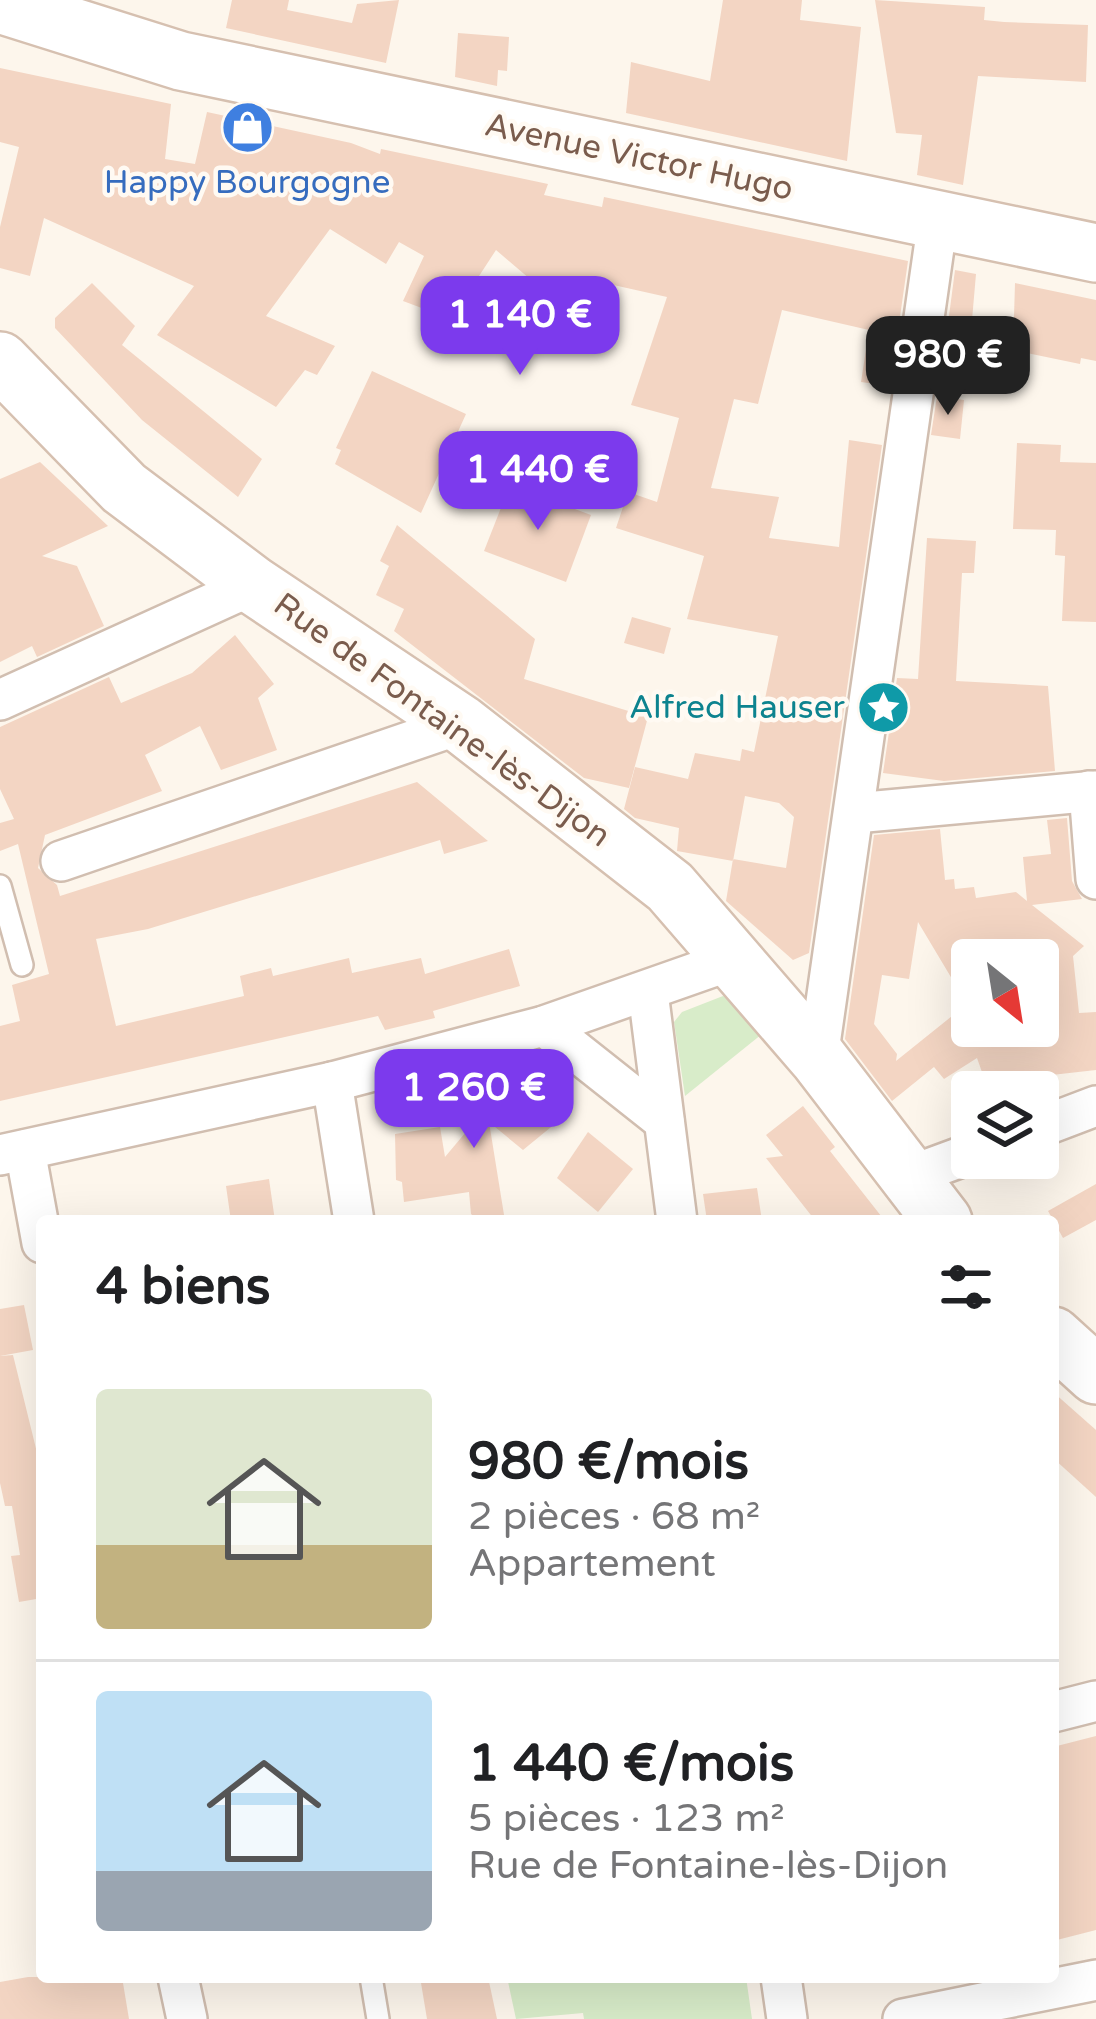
<!DOCTYPE html>
<html lang="fr">
<meta charset="utf-8">
<style>
:root{--surface:#fff;--page:#f2f2f2;--text:#202124;--muted:#757577;--line:#e0e0e0;--accent:#7c3aed}
body{margin:0;font-family:"Varela Round",sans-serif;background:var(--page);color:var(--text);height:100vh;display:flex;flex-direction:column;font-size:45px;white-space:nowrap}
*{box-sizing:border-box;margin:0}
p{font-size:39px;color:var(--muted)}
.icon{flex:none;width:66px;height:66px;fill:none;stroke:currentColor;stroke-width:2;stroke-linecap:round;stroke-linejoin:round}
.map{position:relative;flex:1;overflow:hidden}
.sheet{position:absolute;left:36px;top:1215px;width:1023px;height:768px;display:flex;flex-direction:column;background:var(--surface);border-radius:12px;box-shadow:0 12px 48px #0002}
.sheet>*{flex:none}
.needle{width:78px;rotate:150deg}
.controls{position:absolute;left:951px;top:939px;display:grid;gap:24px}
.controls a{display:grid;place-items:center;width:108px;height:108px;border-radius:12px;background:var(--surface);box-shadow:0 12px 48px #0002;font-size:60px}
.price{position:absolute;translate:-50% -102px;padding:0 27px;border-radius:24px;background:var(--accent);color:#fff;font-size:39px;line-height:78px;filter:drop-shadow(0 3px 6px #0008)}
.price::after{content:'';position:absolute;left:50%;top:72px;width:36px;height:27px;margin-left:-18px;background:inherit;clip-path:polygon(0 0,100% 0,50% 100%)}
.price.selected{background:#222;color:#fff}
ul{padding:0;list-style:none}
li{display:flex;align-items:center;gap:36px;height:300px;padding:0 60px}
li+li{border-top:3px solid var(--line)}
li span{display:grid;place-items:center;flex:none;width:336px;height:240px;border-radius:12px;color:#555}
li>.icon{margin-inline-start:auto}
span .icon{width:144px;height:144px;fill:#fffc;stroke-width:1}
li b{font-size:51px}
h2{display:flex;justify-content:space-between;align-items:center;height:144px;padding:0 60px;font-size:51px}
.map>svg:first-child{display:block}
.green{fill:#d8ecc9}
.building{fill:#f3d5c3;fill-rule:evenodd}
.lines{fill:none;stroke-linecap:round;stroke-linejoin:round}
.lane-casing{stroke:#d1beb0;stroke-width:26}
.street-casing{stroke:#d1beb0;stroke-width:44}
.secondary-casing{stroke:#d6c0b0;stroke-width:62}
.lane{stroke:#fff;stroke-width:21}
.street{stroke:#fff;stroke-width:39}
.secondary{stroke:#fff;stroke-width:57}
.labels{text-anchor:middle;dominant-baseline:central;stroke-width:9;stroke-linejoin:round;paint-order:stroke}
.street-label{font-size:33px;fill:#7a5c4d;stroke:#fffaf3}
.shop-label{font-size:33px;fill:#366cbe;stroke:#fffaf3}
.culture-label{font-size:33px;fill:#0d838f;stroke:#fffaf3;text-anchor:end}
</style>
<div class="map">
<svg width="1096" height="2019" viewBox="0 0 1096 2019">
<rect width="100%" height="100%" fill="#fdf6ec"/>
<g class="green">
<path d="M723,996L739,1002L762,1034L685,1096L674,1022L682,1012Z"/>
<path d="M507,1977H746L752,2019H584L583,2013L516,2019Z"/>
</g>
<g class="building">
<path d="M232,0H289L287,10L352,23L357,4L399,0L386,63L226,28Z"/>
<path d="M723,0H802L800,20L861,27L847,161L626,113L631,62L710,81Z"/>
<path d="M875,0L985,7L984,20L1004,22L1088,25L1086,82L978,76L963,185L917,175L922,135L896,133Z"/>
<path d="M458,33L509,37L507,71L498,70L497,86L455,77Z"/>
<path d="M0,68L171,104L165,159L195,164L207,112L351,143L380,154L381,149L548,184L544,195L602,207L604,197L908,261L890,386L861,382L869,330L782,310L758,404L734,399L711,488L779,497L769,538L839,547L849,440L882,445L809,953L793,960L726,901L733,859L786,868L794,817L779,803L745,796L733,861L677,851L679,828L635,818L624,809L635,767L688,779L695,753L740,761L742,749L754,752L778,636L687,619L704,556L616,528L628,492L657,502L679,418L631,405L667,297L609,284L606,295L537,285L496,250L451,319L403,301L424,256L399,242L386,264L330,229L266,316L335,346L317,375L305,370L276,407L157,335L194,286L44,218L30,276L0,268V227L19,147L0,142Z"/>
<path d="M955,270L976,274L972,320L949,316Z"/>
<path d="M92,283L135,326L122,345L262,459L238,497L142,420L55,328V318Z"/>
<path d="M1015,283L1096,300V361L1081,358L1080,364L1013,350Z"/>
<path d="M372,371L466,414L421,513L335,464L341,450L336,448Z"/>
<path d="M937,396L964,400L960,439L931,435Z"/>
<path d="M1017,443L1061,445L1060,462L1096,463V622L1062,621L1065,556L1055,555L1056,530L1013,529Z"/>
<path d="M40,462L108,526L42,556L77,566L104,626L37,657L32,646L0,662V479Z"/>
<path d="M510,485L591,515L566,582L484,551Z"/>
<path d="M397,525L535,639L524,679L648,717L629,788L584,778L394,631L404,609L376,595L389,566L380,561Z"/>
<path d="M927,538L976,541L974,573H962L956,681L1048,686L1055,771L944,781L883,773L897,678L918,679Z"/>
<path d="M632,617L671,628L664,654L624,643Z"/>
<path d="M235,635L274,684L258,698L277,750L221,770L200,726L145,755L162,791L45,835L38,868L57,885L60,896L417,782L488,841L444,854L440,840L148,929L96,939L116,1026L244,996L240,976L271,968L273,976L349,958L352,973L421,958L425,974L509,949L520,986L433,1011L435,1018L385,1030L378,1016L0,1101V1026L20,1021L12,985L49,974L18,844L0,851V823L14,819L0,789V727L109,677L121,703L192,673Z"/>
<path d="M1067,818L1072,881L1082,899L1032,905L1084,946L1073,956L1079,1013L1096,1012V1070L1025,1078L1031,1092H989L977,1058L944,1079L934,1067L892,1101L845,1039L874,835L940,829L945,880L954,879L955,889L974,887L976,898L1016,892L1027,901L1023,857L1051,854L1047,820ZM918,922L967,1004L896,1061L897,1054L874,1024L882,975L909,979ZM1038,945V1026H972V960H983L982,950Z"/>
<path d="M516,1072L567,1114L523,1150L489,1122L505,1221H479L471,1214L469,1192L404,1202L402,1182L396,1180L395,1134L440,1127L445,1157Z"/>
<path d="M803,1106L835,1147L830,1151L885,1221L814,1219L766,1158L783,1156L766,1135Z"/>
<path d="M588,1132L633,1169L598,1212L557,1178Z"/>
<path d="M269,1179L275,1221H231L226,1186Z"/>
<path d="M1096,1184V1220L1063,1238L1048,1211Z"/>
<path d="M757,1188L762,1221H707L703,1194Z"/>
<path d="M24,1305L33,1350L0,1356V1309Z"/>
<path d="M13,1355L42,1473V1598L19,1602L11,1556L20,1555L12,1506H5L0,1483V1356Z"/>
<path d="M1053,1392L1096,1430V1497L1053,1458Z"/>
<path d="M1096,1736V1930L1053,1941V1747Z"/>
<path d="M28,1977H122L129,2019H0V1982Z"/>
<path d="M420,1977H488L497,2019H427Z"/>
</g>
<g class="lines">
<defs>
<g id="lane">
<path d="M0,886L22,965"/>
<path d="M371,1977L378,2019"/>
</g>
<g id="street">
<path d="M0,700L253,585"/>
<path d="M1089,791L1096,879"/>
<path d="M855,813L1096,791"/>
<path d="M61,861L461,724"/>
<path d="M648,992L677,1221"/>
<path d="M544,1026L664,1121"/>
<path d="M818,1058L938,220"/>
<path d="M332,1082L354,1221"/>
<path d="M1038,1128L1096,1106"/>
<path d="M25,1150L42,1243"/>
<path d="M0,1155L332,1082L544,1026L732,960"/>
<path d="M907,1177L972,1153"/>
<path d="M1053,1712L1096,1701"/>
<path d="M178,1977L187,2019"/>
<path d="M781,1977L787,2019"/>
<path d="M903,2019L1096,1980"/>
</g>
<g id="secondary">
<path d="M0,4L181,61L1096,253"/>
<path d="M0,361L124,488L253,585L461,724L670,887L818,1058L943,1221"/>
<path d="M1053,1336L1096,1375"/>
</g>
</defs>
<use href="#lane" class="lane-casing"/>
<use href="#street" class="street-casing"/>
<use href="#secondary" class="secondary-casing"/>
<use href="#lane" class="lane"/>
<use href="#street" class="street"/>
<use href="#secondary" class="secondary"/>
</g>
<defs>
<symbol id="shop-disc" viewBox="-11 -11 22 22"><circle r="9.5" fill="#3f7fe0" stroke="#fffaf3"/><path d="M-5-2.5h2.3a2.7 3.5 0 0 1 5.4 0H5L5.5 6h-11ZM-1.5-2.5h3a1.5 2.3 0 0 0-3 0Z" fill="#fff"/></symbol>
<symbol id="sight-disc" viewBox="-11 -11 22 22"><circle r="9.5" fill="#0f9aa8" stroke="#fffaf3"/><path d="M0-6L1.8-2.2L6-1.7L2.9 1.2L3.7 5.4L0 3.3L-3.7 5.4L-2.9 1.2L-6-1.7L-1.8-2.2Z" fill="#fff"/></symbol>
</defs>
<g fill-rule="evenodd">
<use href="#shop-disc" x="218" y="98" width="59" height="59"/>
<use href="#sight-disc" x="854" y="678" width="59" height="59"/>
</g>
<g class="labels">
<g class="street-label">
<text transform="translate(639 157) rotate(12)">Avenue Victor Hugo</text>
<text transform="translate(442 720) rotate(36)">Rue de Fontaine-lès-Dijon</text>
</g>
<g class="shop-label">
<text x="247" y="182">Happy Bourgogne</text>
</g>
<g class="culture-label">
<text x="845" y="707">Alfred Hauser</text>
</g>
</g>
</svg>
<div class="controls">
<a><svg class="needle" viewBox="-14 -14 28 28"><path d="M0-13l5 13h-10z" fill="#e53935"/><path d="M0 13l5-13h-10z" fill="#757577"/></svg></a>
<a><svg class="icon" aria-label="layers" viewBox="0 0 24 24"><path d="M12 4l9 5-9 5-9-5zM3 14l9 5 9-5"/></svg></a>
</div>
<b class="price" style="left:520px;top:378px">1 140 €</b>
<b class="price selected" style="left:948px;top:418px">980 €</b>
<b class="price" style="left:538px;top:533px">1 440 €</b>
<b class="price" style="left:474px;top:1151px">1 260 €</b>
<section class="sheet">
<h2>4 biens<svg class="icon" aria-label="filters" viewBox="0 0 24 24"><path d="M4 7h16M4 17h16"/><circle cx="9" cy="7" r="2"/><circle cx="15" cy="17" r="2"/></svg></h2>
<ul>
<li><span style="background:linear-gradient(#dfe7d0 65%,#c2b280 0)"><svg class="icon" aria-label="home" viewBox="0 0 24 24"><path d="M3 11l9-7 9 7M6 9v11h12V9"/></svg></span><div><b>980 €/mois</b><p>2 pièces · 68 m²</p><p>Appartement</p></div></li>
<li><span style="background:linear-gradient(#bfe0f5 75%,#9aa5b1 0)"><svg class="icon" aria-label="home" viewBox="0 0 24 24"><path d="M3 11l9-7 9 7M6 9v11h12V9"/></svg></span><div><b>1 440 €/mois</b><p>5 pièces · 123 m²</p><p>Rue de Fontaine-lès-Dijon</p></div></li>
</ul>
</section>
</div>
